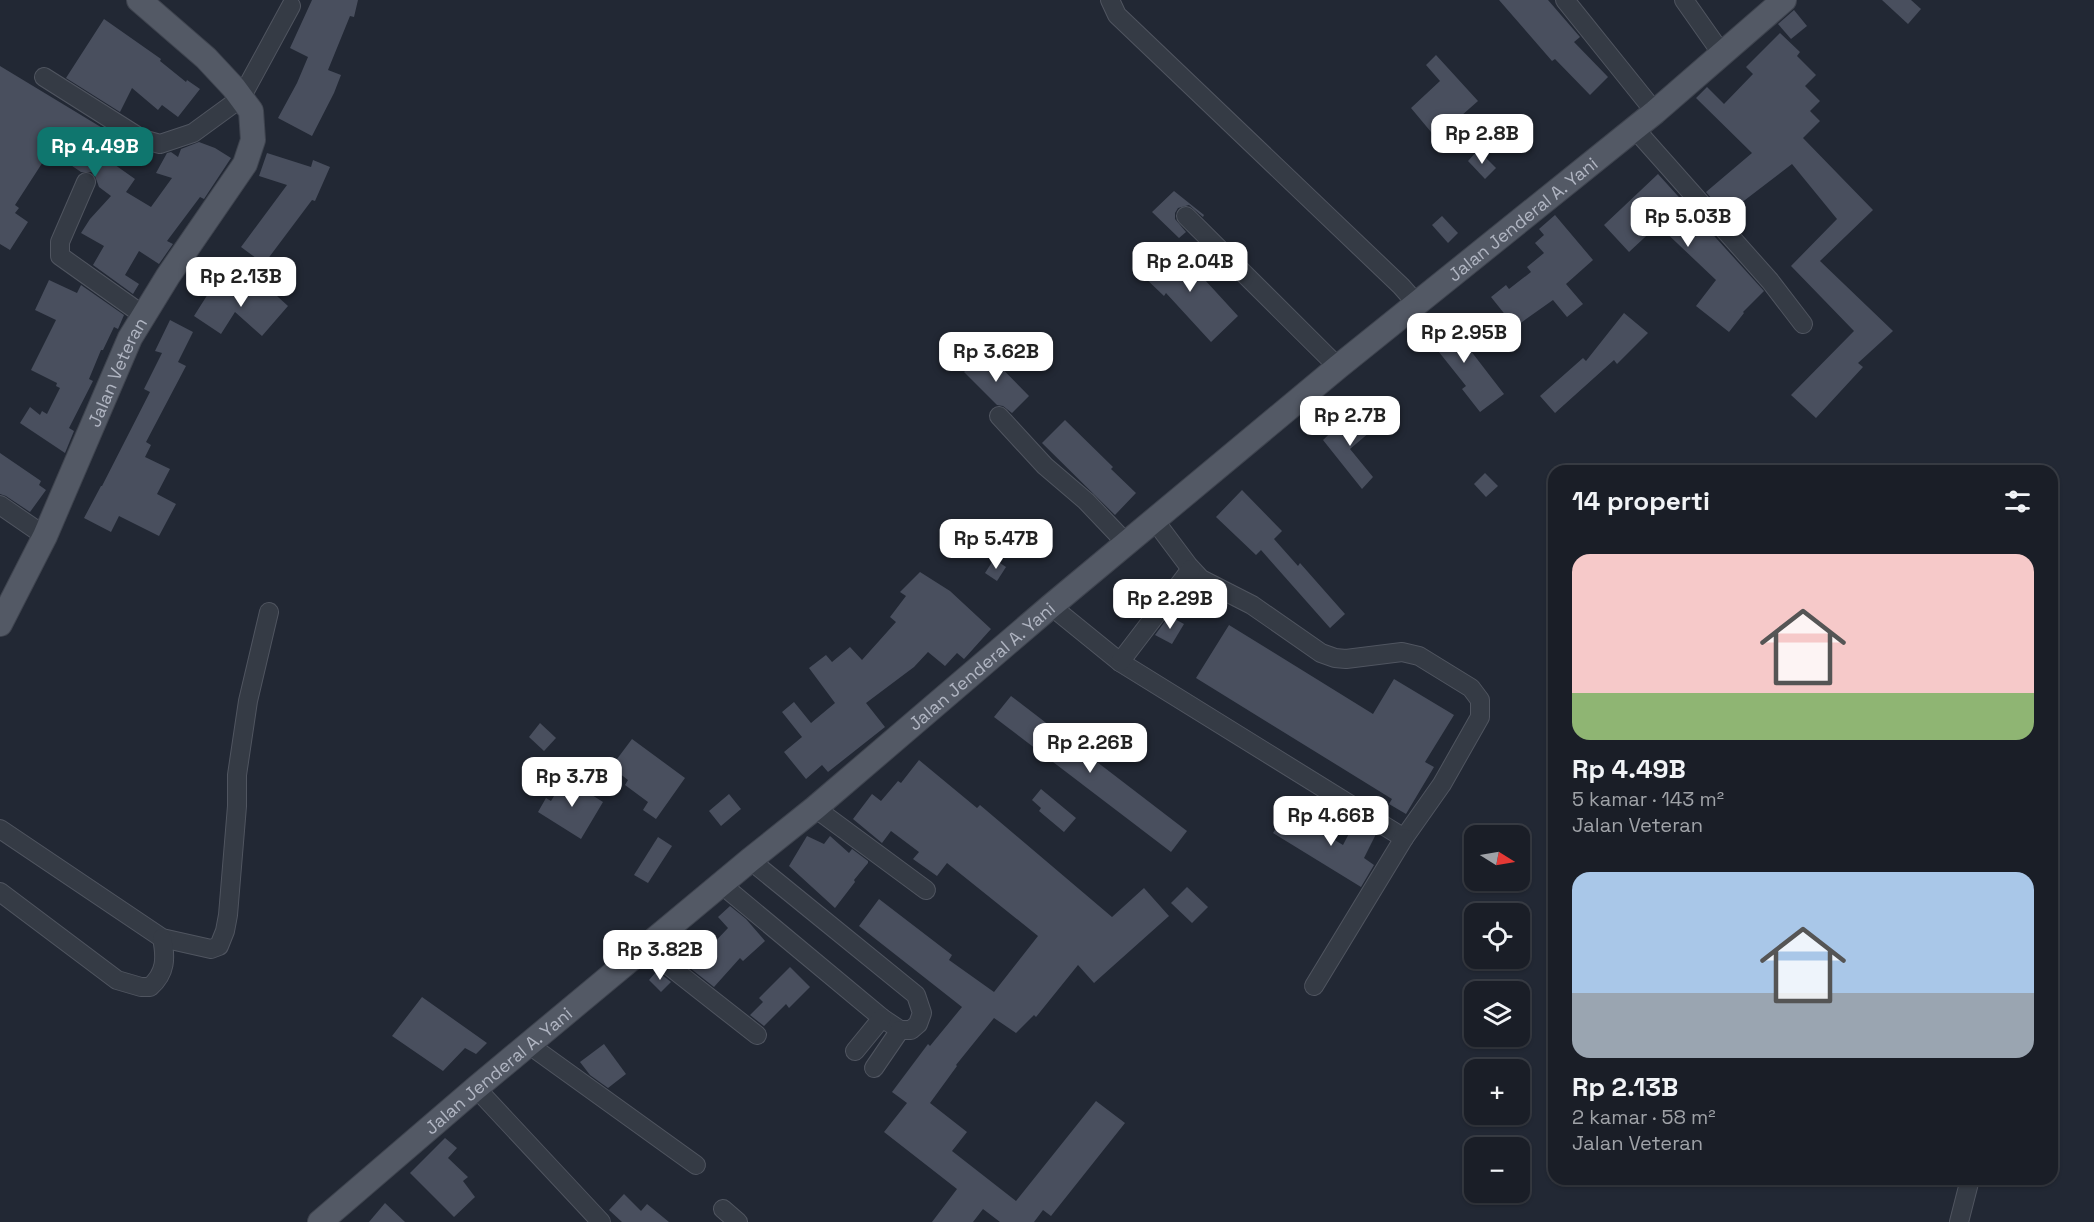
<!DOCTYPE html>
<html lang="id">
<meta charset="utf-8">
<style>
:root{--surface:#1a1e27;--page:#23272f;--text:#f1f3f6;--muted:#9fa2a7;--line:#383c44;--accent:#0f766e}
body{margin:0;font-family:"Space Grotesk",sans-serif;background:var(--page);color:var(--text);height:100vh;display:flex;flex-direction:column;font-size:22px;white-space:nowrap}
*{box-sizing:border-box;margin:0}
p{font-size:20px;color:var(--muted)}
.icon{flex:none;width:33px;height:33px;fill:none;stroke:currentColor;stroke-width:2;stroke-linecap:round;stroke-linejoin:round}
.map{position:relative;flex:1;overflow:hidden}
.sheet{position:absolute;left:1548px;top:465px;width:510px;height:720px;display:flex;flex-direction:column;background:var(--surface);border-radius:18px;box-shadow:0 2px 4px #0004,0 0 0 2px var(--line)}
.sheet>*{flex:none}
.needle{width:39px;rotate:101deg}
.buttons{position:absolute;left:1464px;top:825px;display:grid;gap:12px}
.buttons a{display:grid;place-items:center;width:66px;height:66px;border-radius:12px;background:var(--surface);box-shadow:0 2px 4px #0004,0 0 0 2px var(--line);font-size:30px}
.price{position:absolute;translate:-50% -51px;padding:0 14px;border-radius:12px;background:#fff;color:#222;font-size:20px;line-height:39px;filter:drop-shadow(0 2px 3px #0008)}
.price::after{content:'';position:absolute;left:50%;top:36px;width:18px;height:14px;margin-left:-9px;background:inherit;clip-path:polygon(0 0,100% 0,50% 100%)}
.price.active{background:var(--accent);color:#fff}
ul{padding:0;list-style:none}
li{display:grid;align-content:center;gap:12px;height:318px;padding:0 24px}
li span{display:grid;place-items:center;height:186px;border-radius:18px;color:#555}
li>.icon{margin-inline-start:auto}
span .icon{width:108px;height:108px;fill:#fffc;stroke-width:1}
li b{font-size:26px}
h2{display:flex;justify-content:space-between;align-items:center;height:72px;padding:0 24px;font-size:26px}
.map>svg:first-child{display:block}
.building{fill:#494f5e}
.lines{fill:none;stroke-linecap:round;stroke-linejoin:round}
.minor-casing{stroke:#505560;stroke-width:20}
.major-casing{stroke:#3f444f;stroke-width:26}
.minor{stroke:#353b45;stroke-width:18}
.major{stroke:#535965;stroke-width:24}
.labels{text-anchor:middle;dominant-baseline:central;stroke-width:5;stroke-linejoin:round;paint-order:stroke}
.street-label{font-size:18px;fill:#b0b5c2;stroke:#1b202a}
</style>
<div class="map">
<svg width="2094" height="1222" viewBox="0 0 2094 1222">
<rect width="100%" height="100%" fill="#222834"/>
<g class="building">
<path d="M312,0H358L354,17L350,16L328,70L341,75L334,93L312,136L278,118L297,83L308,57L290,48Z"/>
<path d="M1499,0H1548L1580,37L1574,42L1608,77L1590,95L1555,59L1552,61Z"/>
<path d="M1882,0H1911L1921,9L1908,24Z"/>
<path d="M1794,10L1807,26L1791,39L1778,24Z"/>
<path d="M104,19L161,59L160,61L186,82L187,80L200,89L178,117L162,105L158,110L132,88L120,112L66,78Z"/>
<path d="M1780,33L1800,52L1797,56L1816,75L1805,86L1820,101L1810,111L1820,121L1803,138L1873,210L1820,261L1893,331L1858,363L1863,367L1816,418L1791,395L1854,331L1791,266L1837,219L1792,164L1728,213L1712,199L1706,192L1752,153L1696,98L1707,87L1724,104L1753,74L1746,67Z"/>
<path d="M1436,55L1478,101L1436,138L1411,108L1440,81L1426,65Z"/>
<path d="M0,66L114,135L101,155L135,179L126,192L151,207L172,178L156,173L167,153L171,152L178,157L181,149L199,142L215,148L231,158L204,199L200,197L167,241L173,244L159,264L139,251L125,275L139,284L133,294L93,265L104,246L81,233L90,219L111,196L99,187L95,176L91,172H81L50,151L15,205L19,208L15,213L28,222L10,250L0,244Z"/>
<path d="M1478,150L1496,168L1485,179L1468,161Z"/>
<path d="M267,153L311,167L313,160L330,167L315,201L312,200L264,264L241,247L287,185L259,176Z"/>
<path d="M1658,174L1764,291L1743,312L1744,313L1729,332L1696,306L1716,280L1658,225L1629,252L1604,225Z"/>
<path d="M1174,191L1204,215L1203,217L1189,205L1178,208L1175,213V219L1186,232L1179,238L1152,212Z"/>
<path d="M1555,215L1593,260L1566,284L1583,304L1567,317L1553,300L1515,327L1491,297L1506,285L1509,289L1531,272L1527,267L1544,253L1535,243L1544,235L1539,229Z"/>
<path d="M1442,216L1458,233L1448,243L1432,225Z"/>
<path d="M1168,245L1205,280L1238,316L1211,342L1166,293L1164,296L1141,274Z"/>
<path d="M49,280L77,293L81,285L124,315L118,329L114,327L103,350H101L89,379L93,381L69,428L74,431L65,453L20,423L30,407L40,415L42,411L47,414L60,388L56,386L57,383L31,370L56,320L35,310Z"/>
<path d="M233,281L257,296L266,286L288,306L262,336L235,312L221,334L194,316L213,286L225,294Z"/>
<path d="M1624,313L1648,333L1617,364L1614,360L1555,413L1540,396L1583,358L1586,361Z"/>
<path d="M1444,316L1504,394L1480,412L1462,389L1466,386L1423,332Z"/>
<path d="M170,320L193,332L178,362L186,366L146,442L151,445L145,457L170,469L157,494L176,504L159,536L119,516L111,532L84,518L101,486H102L150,392L144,389L162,353L155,351Z"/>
<path d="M985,351L1029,396L1012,413L1003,406L997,405L964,372Z"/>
<path d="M1352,412L1370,432L1350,449L1373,477L1362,489L1323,440Z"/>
<path d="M1065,420L1113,467L1111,469L1136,493L1115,515L1042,443Z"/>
<path d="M0,453L41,481L39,485L46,490L30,512L6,496L0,494Z"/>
<path d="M1485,473L1498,486L1486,497L1474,484Z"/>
<path d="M1242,490L1282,531L1274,539L1298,566L1300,563L1345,614L1330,628L1261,550L1256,555L1216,517Z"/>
<path d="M994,559L1006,567L997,581L985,573Z"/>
<path d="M920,572L950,591L991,629L964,659L957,653L945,666L928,652L914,667L866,703L885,727L828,772L822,765L806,779L784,752L802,737L782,712L794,702L811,723L835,703L809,668L826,655L832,662L850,647L862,660L896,622L890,617L906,596L900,592Z"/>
<path d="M1169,616L1184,624L1172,644L1155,635Z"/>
<path d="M1229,625L1373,714L1394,679L1454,715L1425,762L1434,767L1406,814L1389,804L1392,799L1196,678Z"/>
<path d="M1011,696L1187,831L1171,852L994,717Z"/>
<path d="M540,723L556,738L544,751L529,737Z"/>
<path d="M632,739L685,778L656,819L643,810L648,802L625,785L628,780L611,767Z"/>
<path d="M919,760L977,808L980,805L1112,917L1144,888L1169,916L1094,983L1078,965L1036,1017L1034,1015L1016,1033L994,1018L956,1065L957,1066L930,1103L967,1132L952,1151L1016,1201L1096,1101L1125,1123L1051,1216L1043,1210L1034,1222H1000L983,1209L973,1222H932L957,1189L884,1132L907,1103L892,1092L928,1044L930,1046L962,1007L859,926L879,899L952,955L949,960L994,992L1038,936L947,863L937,876L913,859L919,852L891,831L882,843L853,819L872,794L881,801L898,781L901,783Z"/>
<path d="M565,778L603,802L581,839L538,812L546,798L551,801Z"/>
<path d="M1041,789L1076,818L1064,832L1039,811L1041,808L1032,800Z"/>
<path d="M729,794L741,809L721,826L709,811Z"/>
<path d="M1287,811L1343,845L1355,822L1376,834L1364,858L1374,865L1361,887L1273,833Z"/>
<path d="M807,836L824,844L830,836L849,853L852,849L868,861V863L854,880L855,882L835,908L789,866Z"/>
<path d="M658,837L672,846L648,883L634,875Z"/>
<path d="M1187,887L1208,907L1192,923L1171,903Z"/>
<path d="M730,906L746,919L765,941L743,961L740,958L714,987L690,968L728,928L718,917Z"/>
<path d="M790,967L810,987L789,1008L786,1004L764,1026L750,1015L763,1002L759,998Z"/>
<path d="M657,971L671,982L661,992L649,980Z"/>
<path d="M422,997L487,1043L476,1054L465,1048L443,1071L392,1036Z"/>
<path d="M604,1044L626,1074L608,1088L590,1075L580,1062Z"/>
<path d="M445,1138L457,1148L448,1158L468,1177L463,1181L475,1197L454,1217L410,1173Z"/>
<path d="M624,1194L641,1211L647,1204L669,1222H622L609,1210Z"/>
<path d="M385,1203L405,1222H369Z"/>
</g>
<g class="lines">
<defs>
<g id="minor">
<path d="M1110,0L1117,15L1401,286L1417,304"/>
<path d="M1565,0L1655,112"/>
<path d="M1684,0L1722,54"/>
<path d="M44,77L142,139L160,144L193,133L241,98L291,6"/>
<path d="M1635,129L1770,281L1803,324"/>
<path d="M86,182L60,242V256L143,315"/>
<path d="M1186,216L1338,367"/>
<path d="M999,416L1045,466L1086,501L1127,544"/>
<path d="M0,505L45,536"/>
<path d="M1051,606L1120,662L1404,838L1442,784L1480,717V700L1471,688L1419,656L1402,652L1346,659L1335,658L1321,653L1252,605L1201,579L1188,565L1155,521"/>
<path d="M1120,662L1191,569"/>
<path d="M815,808L926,890"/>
<path d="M0,829L162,938L211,949L219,946L225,931L228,915L237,806V775L248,701L269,612"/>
<path d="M721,884L882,1018L900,1030H911L918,1024L922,1013L916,995L750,860"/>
<path d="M0,892L117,980L141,987H150C166,973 166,958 162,938"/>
<path d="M645,947L757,1035"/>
<path d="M1314,986L1404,838"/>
<path d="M528,1044L696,1165"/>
<path d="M855,1051L882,1018"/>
<path d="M874,1068L900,1030"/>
<path d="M476,1088L601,1222"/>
<path d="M723,1209L738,1222"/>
<path d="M1959,1222L1970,1179"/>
</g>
<g id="major">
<path id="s1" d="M0,624L45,536L130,338L168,276L245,164L253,140L251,111L234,88L206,58L139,0"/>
<path id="s2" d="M320,1222L476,1088L750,860L815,808L1051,606L1338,367L1655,112L1784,0"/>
</g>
</defs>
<use href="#minor" class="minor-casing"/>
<use href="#major" class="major-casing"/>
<use href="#minor" class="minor"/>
<use href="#major" class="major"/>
</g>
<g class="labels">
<g class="street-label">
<text stroke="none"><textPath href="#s2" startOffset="1566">Jalan Jenderal A. Yani</textPath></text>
<text stroke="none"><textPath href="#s1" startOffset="278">Jalan Veteran</textPath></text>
<text stroke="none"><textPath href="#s2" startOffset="864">Jalan Jenderal A. Yani</textPath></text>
<text stroke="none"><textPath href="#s2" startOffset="234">Jalan Jenderal A. Yani</textPath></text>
</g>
</g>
</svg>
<div class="buttons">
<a><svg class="needle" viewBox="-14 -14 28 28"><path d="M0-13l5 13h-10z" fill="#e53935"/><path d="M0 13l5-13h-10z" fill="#9fa2a7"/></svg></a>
<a><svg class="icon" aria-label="locate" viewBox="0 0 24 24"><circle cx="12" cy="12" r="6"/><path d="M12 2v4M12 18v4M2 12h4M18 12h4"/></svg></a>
<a><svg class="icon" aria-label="layers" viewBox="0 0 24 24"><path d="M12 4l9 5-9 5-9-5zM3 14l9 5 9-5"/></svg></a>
<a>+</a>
<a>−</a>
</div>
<b class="price" style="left:1482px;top:165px">Rp 2.8B</b>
<b class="price active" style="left:95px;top:178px">Rp 4.49B</b>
<b class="price" style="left:1688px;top:248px">Rp 5.03B</b>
<b class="price" style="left:1190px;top:293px">Rp 2.04B</b>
<b class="price" style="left:241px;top:308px">Rp 2.13B</b>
<b class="price" style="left:1464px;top:364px">Rp 2.95B</b>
<b class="price" style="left:996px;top:383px">Rp 3.62B</b>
<b class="price" style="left:1350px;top:447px">Rp 2.7B</b>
<b class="price" style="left:996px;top:570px">Rp 5.47B</b>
<b class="price" style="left:1170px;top:630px">Rp 2.29B</b>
<b class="price" style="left:1090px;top:774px">Rp 2.26B</b>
<b class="price" style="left:572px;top:808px">Rp 3.7B</b>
<b class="price" style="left:1331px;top:847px">Rp 4.66B</b>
<b class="price" style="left:660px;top:981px">Rp 3.82B</b>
<section class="sheet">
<h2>14 properti<svg class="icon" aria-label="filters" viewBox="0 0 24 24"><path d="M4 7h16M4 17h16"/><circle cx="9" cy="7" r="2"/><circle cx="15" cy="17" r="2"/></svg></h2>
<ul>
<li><span style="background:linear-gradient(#f6c9c9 75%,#8fb573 0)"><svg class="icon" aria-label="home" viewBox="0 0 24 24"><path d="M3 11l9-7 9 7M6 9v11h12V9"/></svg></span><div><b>Rp 4.49B</b><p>5 kamar · 143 m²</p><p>Jalan Veteran</p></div></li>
<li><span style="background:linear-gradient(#a9c7e8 65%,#9aa5b1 0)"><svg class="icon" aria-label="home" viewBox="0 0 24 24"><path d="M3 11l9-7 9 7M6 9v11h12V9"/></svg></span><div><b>Rp 2.13B</b><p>2 kamar · 58 m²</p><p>Jalan Veteran</p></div></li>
</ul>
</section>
</div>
